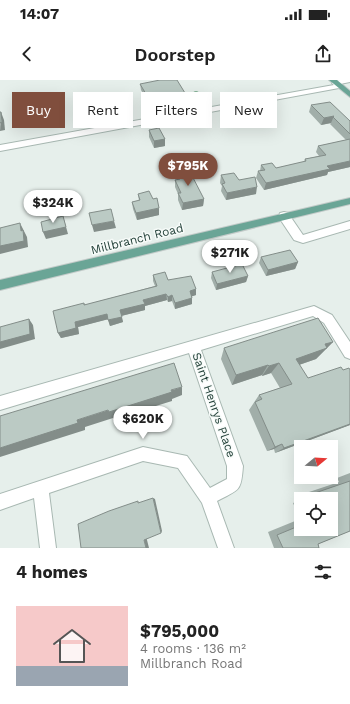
<!DOCTYPE html>
<meta charset="utf-8">
<style>
:root{--surface:#fff;--page:#f6f6f6;--text:#222;--muted:#767676;--line:#e0e0e0;--accent:#804e3d}
body{margin:0;font-family:"Work Sans",sans-serif;background:var(--page);color:var(--text);height:100vh;display:flex;flex-direction:column;font-size:15px;white-space:nowrap}
*{box-sizing:border-box;margin:0}
p{font-size:13px;color:var(--muted)}
.icon{flex:none;width:22px;height:22px;fill:none;stroke:currentColor;stroke-width:2;stroke-linecap:round;stroke-linejoin:round}
.map{position:relative;height:468px;overflow:hidden}
.panel{display:flex;flex-direction:column;background:var(--surface);flex:1}
.panel>*{flex:none}
.hud{position:absolute;left:12px;top:12px;width:326px;height:36px;display:flex;gap:8px}
.needle{width:26px;rotate:72deg}
.fabs{position:absolute;left:294px;top:360px;display:grid;gap:8px}
.fabs a{display:grid;place-items:center;width:44px;height:44px;border-radius:0px;background:var(--surface);box-shadow:0 4px 16px #0002;font-size:20px}
.price{position:absolute;translate:-50% -34px;padding:0 9px;border-radius:14px;background:#fff;color:#222;font-size:13px;line-height:26px;filter:drop-shadow(0 1px 2px #0008)}
.price::after{content:'';position:absolute;left:50%;top:24px;width:12px;height:9px;margin-left:-6px;background:inherit;clip-path:polygon(0 0,100% 0,50% 100%)}
.price.on{background:var(--accent);color:#fff}
ul{padding:0;list-style:none}
li{display:flex;align-items:center;gap:12px;height:100px;padding:0 16px}
li+li{border-top:1px solid var(--line)}
li span{display:grid;place-items:center;flex:none;width:112px;height:80px;border-radius:0px;color:#555}
li>.icon{margin-inline-start:auto}
span .icon{width:48px;height:48px;fill:#fffc;stroke-width:1}
li b{font-size:17px}
h2{display:flex;justify-content:space-between;align-items:center;height:48px;padding:0 16px;font-size:17px}
.tag{padding:0 14px;border-radius:0px;background:var(--surface);box-shadow:0 4px 16px #0002;font-size:14px;line-height:36px}
.tag.on{background:var(--accent);color:#fff}
.status{display:flex;justify-content:space-between;align-items:center;height:28px;padding:0 20px;background:var(--surface);direction:ltr}
.status svg{height:11px;fill:currentColor}
header{display:flex;justify-content:space-between;align-items:center;height:52px;padding:0 16px;background:var(--surface);font-size:18px;font-weight:600}
.map>svg:first-child{display:block}
.lines{fill:none;stroke-linecap:round;stroke-linejoin:round}
.minor-casing{stroke:#a8b8b2;stroke-width:2}
.major-casing{stroke:#c2cac8;stroke-width:2}
.minor{fill:#fff;fill-rule:evenodd}
.major{fill:#6aa596;fill-rule:evenodd}
.tree{fill:#80af93}
.wall{fill:#a1aea9}
.shaded-wall{fill:#838d89}
.building{fill:#bbcac4;stroke:#838d89}
.labels{text-anchor:middle;dominant-baseline:central;stroke-width:3;stroke-linejoin:round;paint-order:stroke}
.street-label{font-size:12px;fill:#24423a;stroke:#f7fbf9}
</style>
<div class="status"><b>14:07</b><svg viewBox="0 0 49 12"><path d="M0 12V9h3v3zM5 12V6h3v6zM10 12V3h3v9zM15 12V0h3v12zM26 1h20v11H26zM47 4h2v5h-2z"/></svg></div>
<header><svg class="icon" aria-label="back" viewBox="0 0 24 24"><path d="M15 5l-7 7 7 7"/></svg>Doorstep<svg class="icon" aria-label="share" viewBox="0 0 24 24"><path d="M12 15V3M7 8l5-5 5 5M5 13v7h14v-7"/></svg></header>
<div class="map">
<svg width="350" height="468" viewBox="0 0 350 468">
<rect width="100%" height="100%" fill="#e6efeb"/>
<g class="lines">
<defs>
<g id="minor">
<path d="M340,0H350V2L340,4L343,6L339,8L0,71V65L334,5L332,3L333,1Z"/>
<path d="M284,132L288,133L303,155L350,141V149L303,163L294,160L280,139L279,136L280,133Z"/>
<path d="M314,226L332,235L350,262V279L345,277L324,243L313,236L201,270L243,386C241,413 239,409 217,421L234,468H218L202,423L178,388L143,381L49,413L56,468H40L34,418L0,430V414L143,367L187,376L210,408L227,399V386L189,273L0,330V316Z"/>
</g>
<g id="major">
<path d="M329,0H337L350,11V17Z"/>
<path d="M350,118V124L0,210V200Z"/>
</g>
</defs>
<use href="#minor" class="minor-casing"/>
<use href="#major" class="major-casing"/>
<use href="#minor" class="minor"/>
<use href="#major" class="major"/>
</g>
<g class="tree">
<circle cx="196" cy="14" r="3"/>
<circle cx="107" cy="40" r="3.5"/>
</g>
<g class="wall">
<path d="M140,4L185,13V20L168,23L149,25L141,10Z"/>
<path d="M311,25L350,41V87L328,92L327,95L264,110L256,98L258,91H260L261,85L276,88L304,82L305,79L319,76L316,72L318,66L346,60L330,44L331,43L321,45L309,32Z"/>
<path d="M149,50L165,59V66L154,68L149,57Z"/>
<path d="M176,90L204,119L203,126L182,130L178,120V114L175,107V100H177L176,97Z"/>
<path d="M221,95L239,100L256,114L226,120L221,111L222,106L220,103Z"/>
<path d="M138,114L159,135L137,140L133,129L132,122L139,121Z"/>
<path d="M261,177L298,182L295,189L266,196L259,183Z"/>
<path d="M212,192L248,196L246,202L216,210L211,198Z"/>
<path d="M153,195L196,209V215L192,216V224L175,229L172,221L168,222L167,220L145,226V230L121,236L123,242L110,246L108,239L78,247L79,254L61,258L58,253L84,223L85,225L155,206L153,201Z"/>
<path d="M333,262L316,279L299,285L308,298L350,345L275,373L274,369L267,371L249,330L259,315L280,308L271,293L262,296V295L232,305L221,279L224,268Z"/>
<path d="M350,393V451L318,464L319,468H274L268,452L300,439L293,423L301,420V449H331V419H302L300,415L339,402L337,398Z"/>
</g>
<g class="shaded-wall">
<path d="M185,13V20L168,23L149,25V19Z"/>
<path d="M1,32L4,40L5,50L0,51Z"/>
<path d="M334,36L331,43L321,45L324,38Z"/>
<path d="M165,59V66L154,68V61Z"/>
<path d="M350,81V87L328,92L327,95L264,110L266,103L327,86Z"/>
<path d="M257,107L256,114L226,120L227,113Z"/>
<path d="M204,119L203,126L182,130L183,123Z"/>
<path d="M159,128V135L137,140L136,133Z"/>
<path d="M63,136L68,154L46,159L43,152Z"/>
<path d="M114,141L116,148L94,152L92,145Z"/>
<path d="M20,143L27,157L28,167L0,174V166L21,151Z"/>
<path d="M298,182L295,189L266,196L268,190Z"/>
<path d="M248,196L246,202L216,210L217,204Z"/>
<path d="M196,209V215L190,217V211Z"/>
<path d="M166,214L167,220L145,226V230L121,236L120,230L143,220Z"/>
<path d="M172,215V221L168,222V217Z"/>
<path d="M192,218V224L175,229V223Z"/>
<path d="M107,234L109,239L78,247L79,254L61,258L58,253L75,242Z"/>
<path d="M122,237L123,242L110,246L108,240Z"/>
<path d="M29,239L33,245L35,259L0,269V262Z"/>
<path d="M333,262L316,279L287,289L296,279L325,264Z"/>
<path d="M279,283L271,293L262,296L269,286Z"/>
<path d="M268,285L262,295L232,305L236,295Z"/>
<path d="M182,307V315L172,319V321L114,339L113,338L85,347V350L0,377V368L77,340Z"/>
<path d="M350,344V345L275,373L284,368Z"/>
<path d="M282,364L274,369L267,371L275,367Z"/>
<path d="M153,418L155,419L162,451L161,453Z"/>
<path d="M146,456L149,468H146L144,460Z"/>
</g>
<g class="building">
<path d="M160,0H177L185,13L168,16L149,19L140,4Z"/>
<path d="M330,22L350,41V54L333,37L334,36L324,38L311,25Z"/>
<path d="M0,32H1L2,42L0,43Z"/>
<path d="M159,48L165,59L154,61L149,50Z"/>
<path d="M350,59V81L327,86L330,89L266,103L258,91L265,90L261,85L272,83L276,88L306,81L305,79L326,75L318,66Z"/>
<path d="M188,88L204,119L183,123L178,113H181L175,100L180,99L176,90Z"/>
<path d="M234,93L239,100L255,97L257,107L227,113L222,104L225,103L221,95Z"/>
<path d="M149,111L153,119L157,118L159,128L136,133L132,122L140,120L138,114Z"/>
<path d="M111,129L114,141L92,145L89,133Z"/>
<path d="M63,136L66,147L43,152L41,142Z"/>
<path d="M20,143L21,151L23,150L24,161L0,166V148Z"/>
<path d="M290,170L298,182L268,190L261,177Z"/>
<path d="M242,184L248,196L217,204L212,192Z"/>
<path d="M165,192L168,200L191,196L196,209L190,211L192,218L175,223L172,215L168,217L166,214L143,220L145,224L120,230L122,237L108,240L107,234L75,242L76,248L58,253L53,231L84,223V225L157,206L153,195Z"/>
<path d="M318,238L333,262L325,264L327,268L296,279L308,298L341,287L343,290L349,288L350,290V344L284,368L282,364L275,367L255,322L262,319L259,315L292,304L279,283L269,286L268,285L236,295L224,268Z"/>
<path d="M29,239L30,254L0,262V247Z"/>
<path d="M174,283L182,307L171,310L172,312L109,332L108,330L77,340L78,343L0,368V336Z"/>
<path d="M350,401V451L318,464L319,468H283L277,455L301,445V449H331V419H314L312,414Z"/>
<path d="M153,418L161,453L144,460L146,468H81L78,444L109,431L138,421V423Z"/>
</g>
<g class="labels">
<g class="street-label">
<text transform="translate(137 159) rotate(-14)">Millbranch Road</text>
<text transform="translate(214 325) rotate(71)">Saint Henrys Place</text>
</g>
</g>
</svg>
<div class="fabs">
<a><svg class="needle" viewBox="-14 -14 28 28"><path d="M0-13l5 13h-10z" fill="#e53935"/><path d="M0 13l5-13h-10z" fill="#767676"/></svg></a>
<a><svg class="icon" aria-label="locate" viewBox="0 0 24 24"><circle cx="12" cy="12" r="6"/><path d="M12 2v4M12 18v4M2 12h4M18 12h4"/></svg></a>
</div>
<b class="price on" style="left:188px;top:107px">$795K</b>
<b class="price" style="left:53px;top:144px">$324K</b>
<b class="price" style="left:230px;top:194px">$271K</b>
<b class="price" style="left:143px;top:360px">$620K</b>
<div class="hud">
<a class="tag on">Buy</a>
<a class="tag">Rent</a>
<a class="tag">Filters</a>
<a class="tag">New</a>
</div>
</div>
<section class="panel">
<h2>4 homes<svg class="icon" aria-label="filters" viewBox="0 0 24 24"><path d="M4 7h16M4 17h16"/><circle cx="9" cy="7" r="2"/><circle cx="15" cy="17" r="2"/></svg></h2>
<ul>
<li><span style="background:linear-gradient(#f6c9c9 75%,#9aa5b1 0)"><svg class="icon" aria-label="home" viewBox="0 0 24 24"><path d="M3 11l9-7 9 7M6 9v11h12V9"/></svg></span><div><b>$795,000</b><p>4 rooms · 136 m²</p><p>Millbranch Road</p></div></li>
</ul>
</section>
